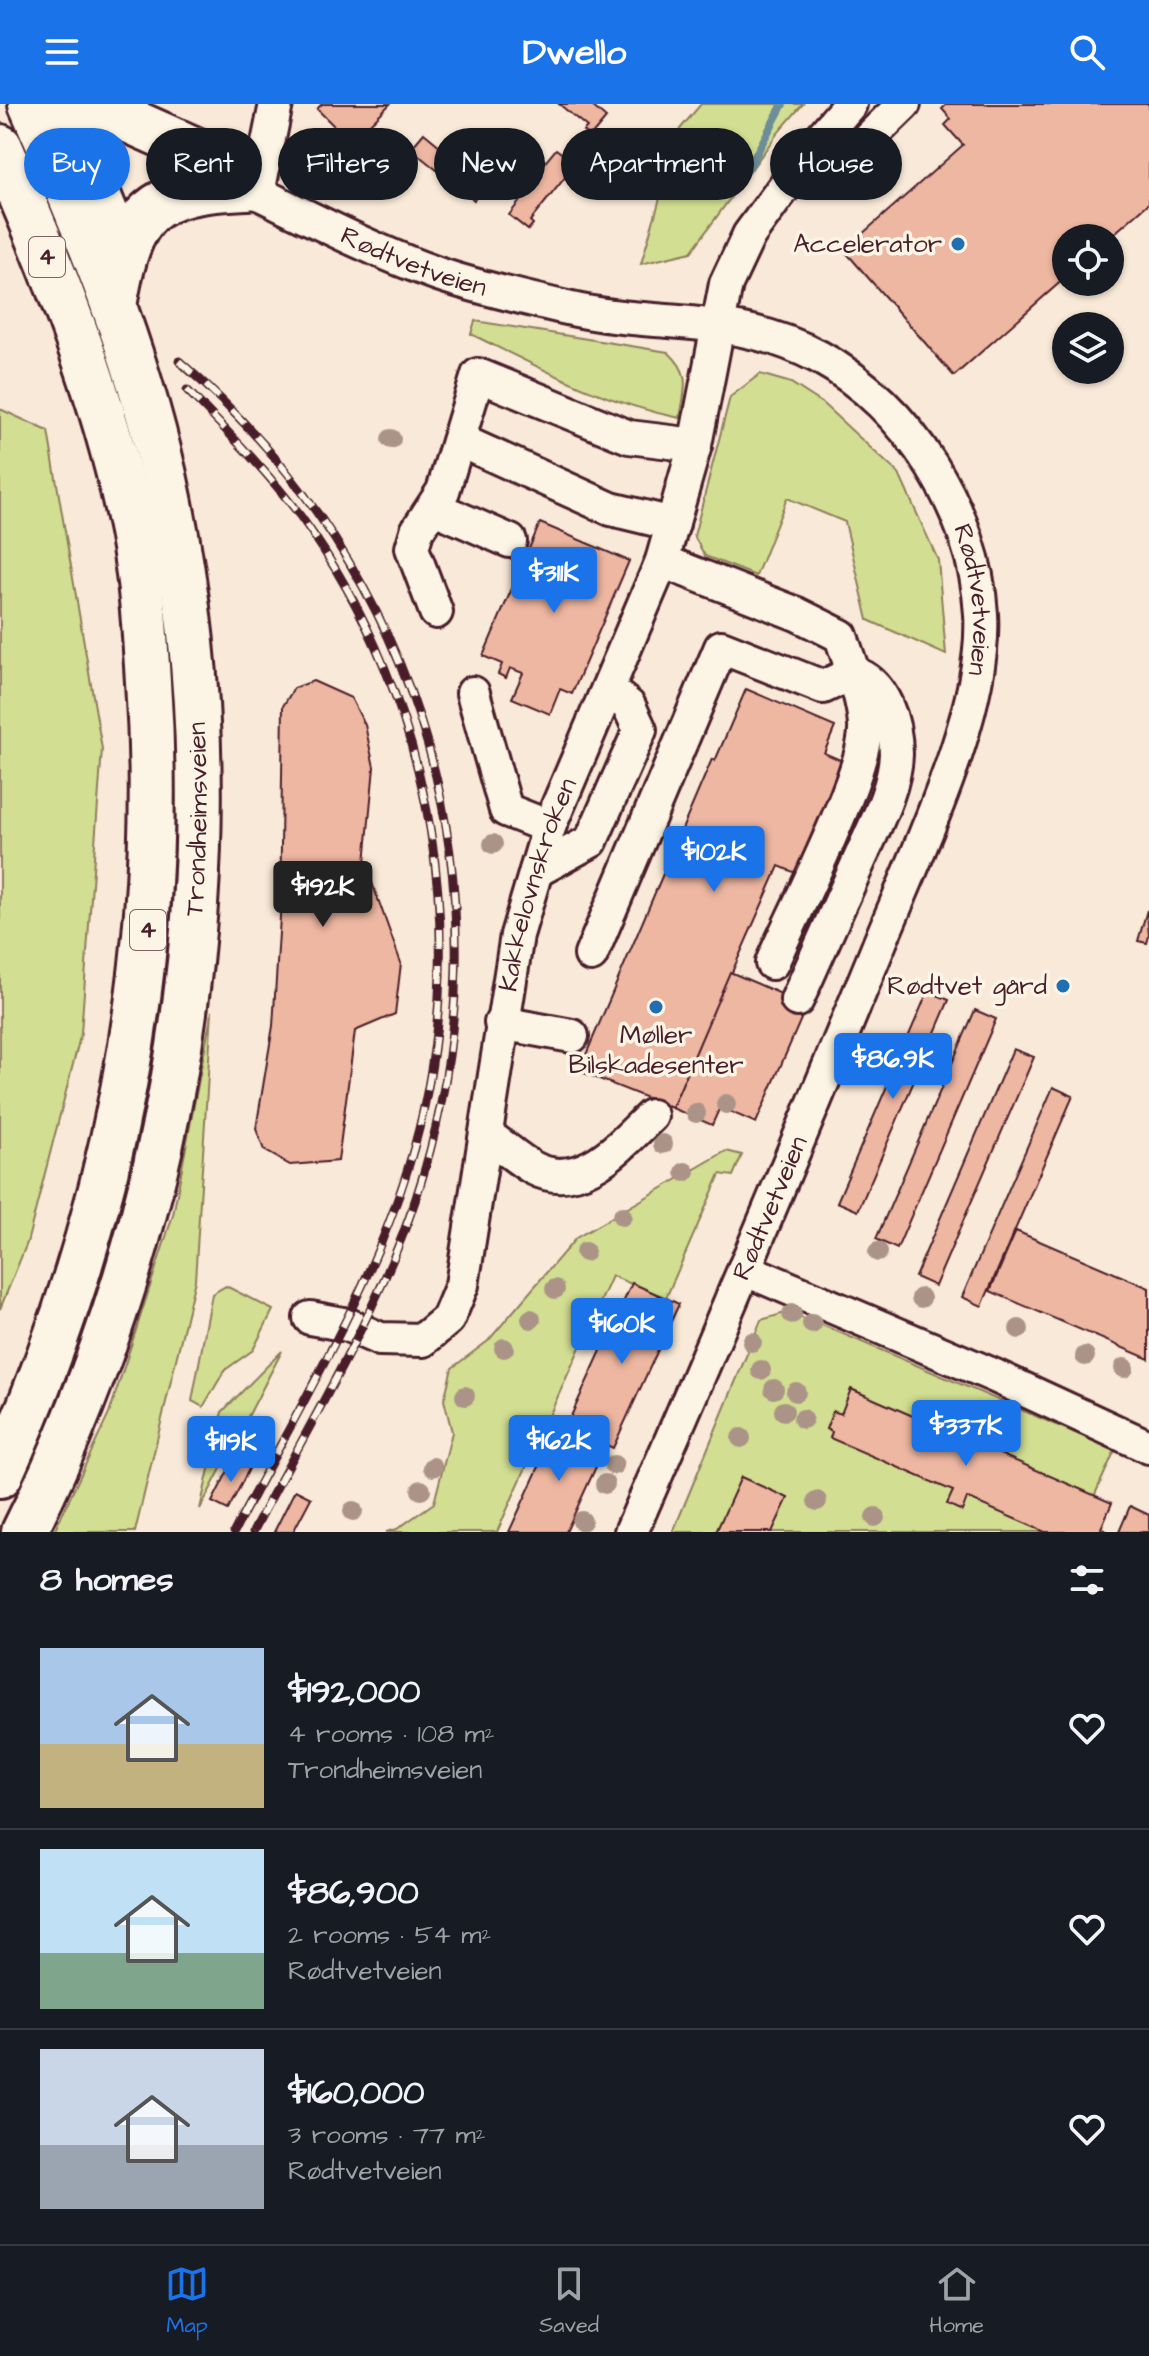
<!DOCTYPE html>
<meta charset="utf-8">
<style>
:root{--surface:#171b24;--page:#20242c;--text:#f1f3f6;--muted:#9ea1a6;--line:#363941;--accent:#1a73e8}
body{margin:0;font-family:"Architects Daughter",sans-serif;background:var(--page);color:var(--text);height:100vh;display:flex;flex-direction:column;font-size:30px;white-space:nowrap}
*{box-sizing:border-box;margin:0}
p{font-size:26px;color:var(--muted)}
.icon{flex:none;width:44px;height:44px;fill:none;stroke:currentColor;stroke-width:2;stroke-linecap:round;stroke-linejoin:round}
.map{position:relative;height:1428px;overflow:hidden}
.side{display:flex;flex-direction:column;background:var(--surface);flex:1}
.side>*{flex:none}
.banner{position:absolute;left:24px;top:24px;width:1102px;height:72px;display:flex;gap:16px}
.buttons{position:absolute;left:1052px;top:120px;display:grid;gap:16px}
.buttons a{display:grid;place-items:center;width:72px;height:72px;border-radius:50%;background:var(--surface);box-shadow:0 2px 6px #0004;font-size:40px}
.price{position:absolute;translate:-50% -68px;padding:0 18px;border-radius:8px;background:var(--accent);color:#fff;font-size:26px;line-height:52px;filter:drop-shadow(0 2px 4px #0008)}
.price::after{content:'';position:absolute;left:50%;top:48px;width:24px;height:18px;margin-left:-12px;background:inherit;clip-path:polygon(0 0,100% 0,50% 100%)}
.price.active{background:#222;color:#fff}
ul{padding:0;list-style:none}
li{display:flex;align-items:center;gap:24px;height:200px;padding:0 40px}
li+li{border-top:2px solid var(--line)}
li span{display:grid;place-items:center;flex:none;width:224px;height:160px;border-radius:0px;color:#555}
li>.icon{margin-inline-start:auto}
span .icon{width:96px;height:96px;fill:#fffc;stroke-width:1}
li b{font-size:34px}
h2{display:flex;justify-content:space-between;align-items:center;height:96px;padding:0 40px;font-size:34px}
.tag{padding:0 28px;border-radius:36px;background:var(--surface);box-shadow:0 2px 6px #0004;font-size:28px;line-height:72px}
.tag.active{background:var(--accent);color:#fff}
header{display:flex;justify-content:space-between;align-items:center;height:104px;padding:0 40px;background:var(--accent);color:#fff;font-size:36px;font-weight:700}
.tab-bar{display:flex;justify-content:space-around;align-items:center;height:112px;border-top:2px solid var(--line);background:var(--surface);font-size:22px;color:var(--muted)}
.tab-bar a{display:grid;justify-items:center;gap:4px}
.tab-bar .active{color:var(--accent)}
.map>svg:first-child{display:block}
.green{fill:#d2de91;stroke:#8e7e5e;stroke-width:2}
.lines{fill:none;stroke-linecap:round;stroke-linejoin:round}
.stream{stroke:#6d8d98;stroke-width:8}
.building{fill:#eeb7a2;stroke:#4a1f2b;stroke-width:2}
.minor-casing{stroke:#4a1f2b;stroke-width:38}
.highway-casing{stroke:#4a1f2b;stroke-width:50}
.minor{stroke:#fcf5e5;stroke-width:32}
.highway{stroke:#fcf5e5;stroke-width:44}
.rail-casing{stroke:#4a1f2b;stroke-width:9}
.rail{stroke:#fcf5e5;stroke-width:6;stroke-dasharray:18;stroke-linecap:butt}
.tree{fill:#ab9487}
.poi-dot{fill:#1f6fb2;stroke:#fcf5e5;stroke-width:3}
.labels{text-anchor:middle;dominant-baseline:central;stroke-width:7;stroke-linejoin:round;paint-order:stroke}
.shield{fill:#fcf5e5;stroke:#7f5f63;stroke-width:2}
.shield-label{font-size:24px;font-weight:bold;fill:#4a1f2b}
.poi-label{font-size:26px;fill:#4a1f2b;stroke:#fcf5e5;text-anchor:end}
.street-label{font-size:26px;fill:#4a1f2b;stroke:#fcf5e5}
</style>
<header><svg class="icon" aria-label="menu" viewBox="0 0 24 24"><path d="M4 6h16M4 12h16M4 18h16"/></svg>Dwello<svg class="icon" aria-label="search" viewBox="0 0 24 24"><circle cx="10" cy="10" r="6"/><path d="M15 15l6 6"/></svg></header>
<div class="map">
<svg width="1149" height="1428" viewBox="0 0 1149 1428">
<rect width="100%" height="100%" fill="#f9e9d8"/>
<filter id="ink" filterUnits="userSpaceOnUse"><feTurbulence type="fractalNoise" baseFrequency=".0125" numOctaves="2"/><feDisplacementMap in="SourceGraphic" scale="16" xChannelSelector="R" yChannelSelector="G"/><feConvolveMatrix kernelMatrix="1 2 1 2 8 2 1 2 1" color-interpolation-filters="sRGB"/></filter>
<g filter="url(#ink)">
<g class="green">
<path d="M701,0H803L777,30L691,148L641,160L680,25Z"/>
<path d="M475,217L668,248C692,270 685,284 680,314C604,299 540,264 471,230Z"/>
<path d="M760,270L791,279L822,299L899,370L938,456L946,551L868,516L845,418L787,394L756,472L705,452L694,432L730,293Z"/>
<path d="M0,305L48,327L102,645L81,929L27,1139L0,1205Z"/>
<path d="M212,907L195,1176L135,1428H54L109,1310L173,1111Z"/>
<path d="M726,1047L742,1051L733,1072L720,1070L666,1194L612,1172L497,1428H386L397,1425L434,1399L452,1328L444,1296L452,1264L488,1237L576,1134Z"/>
<path d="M226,1182L273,1206L253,1246L225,1266L203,1303L192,1297L212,1190Z"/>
<path d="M785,1209L815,1218L1115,1346L1078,1428H673L761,1216Z"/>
<path d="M282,1247L200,1405L222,1308Z"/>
</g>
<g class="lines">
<path class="stream" d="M747,67L783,0"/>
</g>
<g class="building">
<path d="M322,0H390L351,39L317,5Z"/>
<path d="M559,0H590L606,14L590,33L583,27L587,23Z"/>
<path d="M947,0H1149V99L1109,134H1066V173L954,272L844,146L963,41L945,21L951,15L942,5Z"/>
<path d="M424,29L441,43L444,39L490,77L474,96L417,50L414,53L408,48Z"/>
<path d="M556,45L576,60L530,117L533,120L528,126L509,111L523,93L519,90Z"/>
<path d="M540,419L629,457L572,590L560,585L550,610L512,594L523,569L510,564L506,574L498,570L502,560L483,552Z"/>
<path d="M313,577L351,594L365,621L374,663L365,759L401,859L395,910L355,927L338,1057L290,1061L264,1046L256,1025L273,922L280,813L283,602L294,584Z"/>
<path d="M746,585L835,623L824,649L845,658L798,770L779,762L672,1004L579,967L712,655L715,657Z"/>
<path d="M1147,806L1149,832L1147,839L1138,837Z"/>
<path d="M730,868L807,901L756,1019L720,1003L712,1021L672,1004Z"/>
<path d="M928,887L949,896L858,1107L837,1098Z"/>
<path d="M975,906L996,915L897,1145L876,1135Z"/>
<path d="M1013,945L1034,953L935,1182L915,1173Z"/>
<path d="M1053,983L1073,992L982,1202L962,1193Z"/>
<path d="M1016,1127L1149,1184V1255L990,1187Z"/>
<path d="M632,1179L679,1200L613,1344L566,1323Z"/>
<path d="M851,1285L1112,1399L1101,1424L1108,1428H1045L967,1394L962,1407L947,1400L953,1387L830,1334L832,1328L826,1325L833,1307L841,1310Z"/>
<path d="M559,1319L606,1341L566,1428H509Z"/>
<path d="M234,1355L250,1363L228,1406L212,1398Z"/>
<path d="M741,1373L788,1394L772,1428H716Z"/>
<path d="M295,1386L311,1394L293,1428H274Z"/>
<path d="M1130,1402L1149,1411V1428H1119Z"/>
</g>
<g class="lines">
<defs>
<g id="minor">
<path d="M68,0L126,144"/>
<path d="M814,42H861L904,0"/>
<path id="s1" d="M246,83C308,113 373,147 438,170C479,184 525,194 567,204C656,225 733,207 819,253C909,302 975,408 981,510C987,608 914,754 877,846C797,1041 716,1235 631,1428"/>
<path d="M258,89L276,0"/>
<path d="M459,336L611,405L673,420"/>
<path d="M435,404L510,437"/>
<path d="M662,457L797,510L841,532C850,560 863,592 865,621C868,666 793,810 772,859"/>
<path d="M436,508L412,444L417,427L443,387L478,271L629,333L695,341"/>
<path d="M473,589L506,706L549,723"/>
<path d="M536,767L591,737L640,626L629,602L608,585"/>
<path d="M591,851L721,543L823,583L853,569C884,578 896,619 896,650C895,685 874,723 860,755C839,802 818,849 797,896"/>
<path d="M501,919L572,932"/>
<path d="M487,1031C502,1041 517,1055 533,1064C580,1089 620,1042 651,1012"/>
<path d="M744,1165L995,1272L1149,1343"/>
<path id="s2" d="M310,1214L348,1221L380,1235L423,1236L448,1215L462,1181L517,831L549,723L662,457L695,341L726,180L749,131L814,42L850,0"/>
</g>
<g id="highway">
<path d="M92,0L227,60L246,83"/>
<path d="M0,43C55,168 105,293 132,427C142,477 145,528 148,578C167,851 113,1123 0,1371"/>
<path d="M114,202C130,106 149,87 246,83"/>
<path id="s3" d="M24,1428C185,1107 242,723 164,371C135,242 84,120 31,0"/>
</g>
</defs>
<use href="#minor" class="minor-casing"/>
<use href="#highway" class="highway-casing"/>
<use href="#minor" class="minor"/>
<use href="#highway" class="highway"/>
<defs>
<g id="rail">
<path d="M179,257C424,467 517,787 416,1094C377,1211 309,1320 253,1428"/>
<path d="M187,286C227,327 267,367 301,413C435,597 476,846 408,1064C369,1191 295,1310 234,1428"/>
</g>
</defs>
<use href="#rail" class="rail-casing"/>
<use href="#rail" class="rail"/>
</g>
<g class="tree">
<circle cx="391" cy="335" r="10"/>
<circle cx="493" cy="740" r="10"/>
<circle cx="726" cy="1000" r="10"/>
<circle cx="696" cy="1009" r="10"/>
<circle cx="663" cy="1040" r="10"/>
<circle cx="685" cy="1068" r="10"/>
<circle cx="622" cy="1112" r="10"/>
<circle cx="585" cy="1148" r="10"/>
<circle cx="878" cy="1148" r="10"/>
<circle cx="555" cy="1185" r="10"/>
<circle cx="921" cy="1194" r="10"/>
<circle cx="792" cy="1210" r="10"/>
<circle cx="531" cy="1215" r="10"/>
<circle cx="812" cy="1220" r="10"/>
<circle cx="1019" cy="1225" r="10"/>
<circle cx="752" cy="1238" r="10"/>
<circle cx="504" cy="1244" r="10"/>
<circle cx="1085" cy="1252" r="10"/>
<circle cx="1124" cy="1264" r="10"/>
<circle cx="761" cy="1266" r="10"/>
<circle cx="774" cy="1285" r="10"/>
<circle cx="796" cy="1288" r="10"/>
<circle cx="465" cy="1292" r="10"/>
<circle cx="784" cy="1307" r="10"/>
<circle cx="803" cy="1315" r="10"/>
<circle cx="741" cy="1334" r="10"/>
<circle cx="614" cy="1361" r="10"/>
<circle cx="433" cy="1363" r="10"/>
<circle cx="605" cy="1380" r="10"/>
<circle cx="421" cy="1386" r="10"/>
<circle cx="817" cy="1397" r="10"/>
<circle cx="353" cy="1407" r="10"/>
<circle cx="875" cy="1413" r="10"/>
<circle cx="582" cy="1417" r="10"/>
</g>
</g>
<g class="poi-dot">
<circle cx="958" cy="140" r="8"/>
<circle cx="1063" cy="882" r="8"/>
<circle cx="656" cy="903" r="8"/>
</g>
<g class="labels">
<g class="shield">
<rect x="29" y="133" width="36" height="40" rx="6"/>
<rect x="130" y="806" width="36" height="40" rx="6"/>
</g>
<g class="shield-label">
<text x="47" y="153">4</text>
<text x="148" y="826">4</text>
</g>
<g class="poi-label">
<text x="942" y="140">Accelerator</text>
<text x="1047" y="882">Rødtvet gård</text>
<text x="656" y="931" text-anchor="middle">Møller<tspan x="656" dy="30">Bilskadesenter</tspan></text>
</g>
<g class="street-label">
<text stroke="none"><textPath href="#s1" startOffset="184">Rødtvetveien</textPath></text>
<text stroke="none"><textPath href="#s1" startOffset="904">Rødtvetveien</textPath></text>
<text stroke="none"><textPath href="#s3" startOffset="740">Trondheimsveien</textPath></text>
<text stroke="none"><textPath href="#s2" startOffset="594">Kakkelovnskroken</textPath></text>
<text transform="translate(770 1104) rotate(-67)">Rødtvetveien</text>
</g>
</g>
</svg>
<div class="buttons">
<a><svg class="icon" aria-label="locate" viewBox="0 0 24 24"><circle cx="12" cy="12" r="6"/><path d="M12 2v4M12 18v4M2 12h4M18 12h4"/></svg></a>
<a><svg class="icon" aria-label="layers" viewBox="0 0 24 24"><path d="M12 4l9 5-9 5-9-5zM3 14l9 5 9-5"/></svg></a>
</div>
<b class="price" style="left:554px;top:511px">$311K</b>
<b class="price" style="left:714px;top:790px">$102K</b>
<b class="price active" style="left:323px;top:825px">$192K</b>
<b class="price" style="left:893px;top:997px">$86.9K</b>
<b class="price" style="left:622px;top:1262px">$160K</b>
<b class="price" style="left:966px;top:1364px">$337K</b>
<b class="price" style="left:559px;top:1379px">$162K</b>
<b class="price" style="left:231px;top:1380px">$119K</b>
<div class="banner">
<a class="tag active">Buy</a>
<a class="tag">Rent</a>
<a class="tag">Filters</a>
<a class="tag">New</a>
<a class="tag">Apartment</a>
<a class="tag">House</a>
</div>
</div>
<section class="side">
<h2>8 homes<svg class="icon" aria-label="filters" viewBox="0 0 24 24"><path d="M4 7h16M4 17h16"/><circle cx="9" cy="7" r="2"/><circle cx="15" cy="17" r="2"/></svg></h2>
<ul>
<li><span style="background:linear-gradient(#a9c7e8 60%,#c2b280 0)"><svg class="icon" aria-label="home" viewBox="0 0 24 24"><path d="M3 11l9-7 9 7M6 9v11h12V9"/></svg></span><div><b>$192,000</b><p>4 rooms · 108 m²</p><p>Trondheimsveien</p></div><svg class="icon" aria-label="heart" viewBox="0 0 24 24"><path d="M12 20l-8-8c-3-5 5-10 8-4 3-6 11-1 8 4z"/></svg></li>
<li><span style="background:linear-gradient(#bfe0f5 65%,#7fa58c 0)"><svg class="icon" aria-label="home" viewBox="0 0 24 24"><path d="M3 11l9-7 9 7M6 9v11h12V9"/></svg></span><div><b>$86,900</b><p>2 rooms · 54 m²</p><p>Rødtvetveien</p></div><svg class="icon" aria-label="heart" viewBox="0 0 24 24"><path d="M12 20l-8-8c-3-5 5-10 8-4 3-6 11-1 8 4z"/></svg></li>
<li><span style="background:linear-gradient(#c9d6e8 60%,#9aa5b1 0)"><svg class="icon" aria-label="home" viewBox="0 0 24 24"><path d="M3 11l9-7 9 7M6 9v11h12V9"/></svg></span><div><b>$160,000</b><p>3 rooms · 77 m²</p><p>Rødtvetveien</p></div><svg class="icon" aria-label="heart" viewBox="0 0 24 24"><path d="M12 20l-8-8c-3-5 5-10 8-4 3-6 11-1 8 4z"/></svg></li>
</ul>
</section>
<nav class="tab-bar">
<a class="active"><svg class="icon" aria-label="map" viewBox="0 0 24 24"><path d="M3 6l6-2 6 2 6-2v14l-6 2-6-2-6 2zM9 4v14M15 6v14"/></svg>Map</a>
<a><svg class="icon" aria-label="saved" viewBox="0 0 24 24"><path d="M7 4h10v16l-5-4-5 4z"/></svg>Saved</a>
<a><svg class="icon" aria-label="home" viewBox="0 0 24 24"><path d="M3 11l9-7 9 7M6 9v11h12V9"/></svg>Home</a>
</nav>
